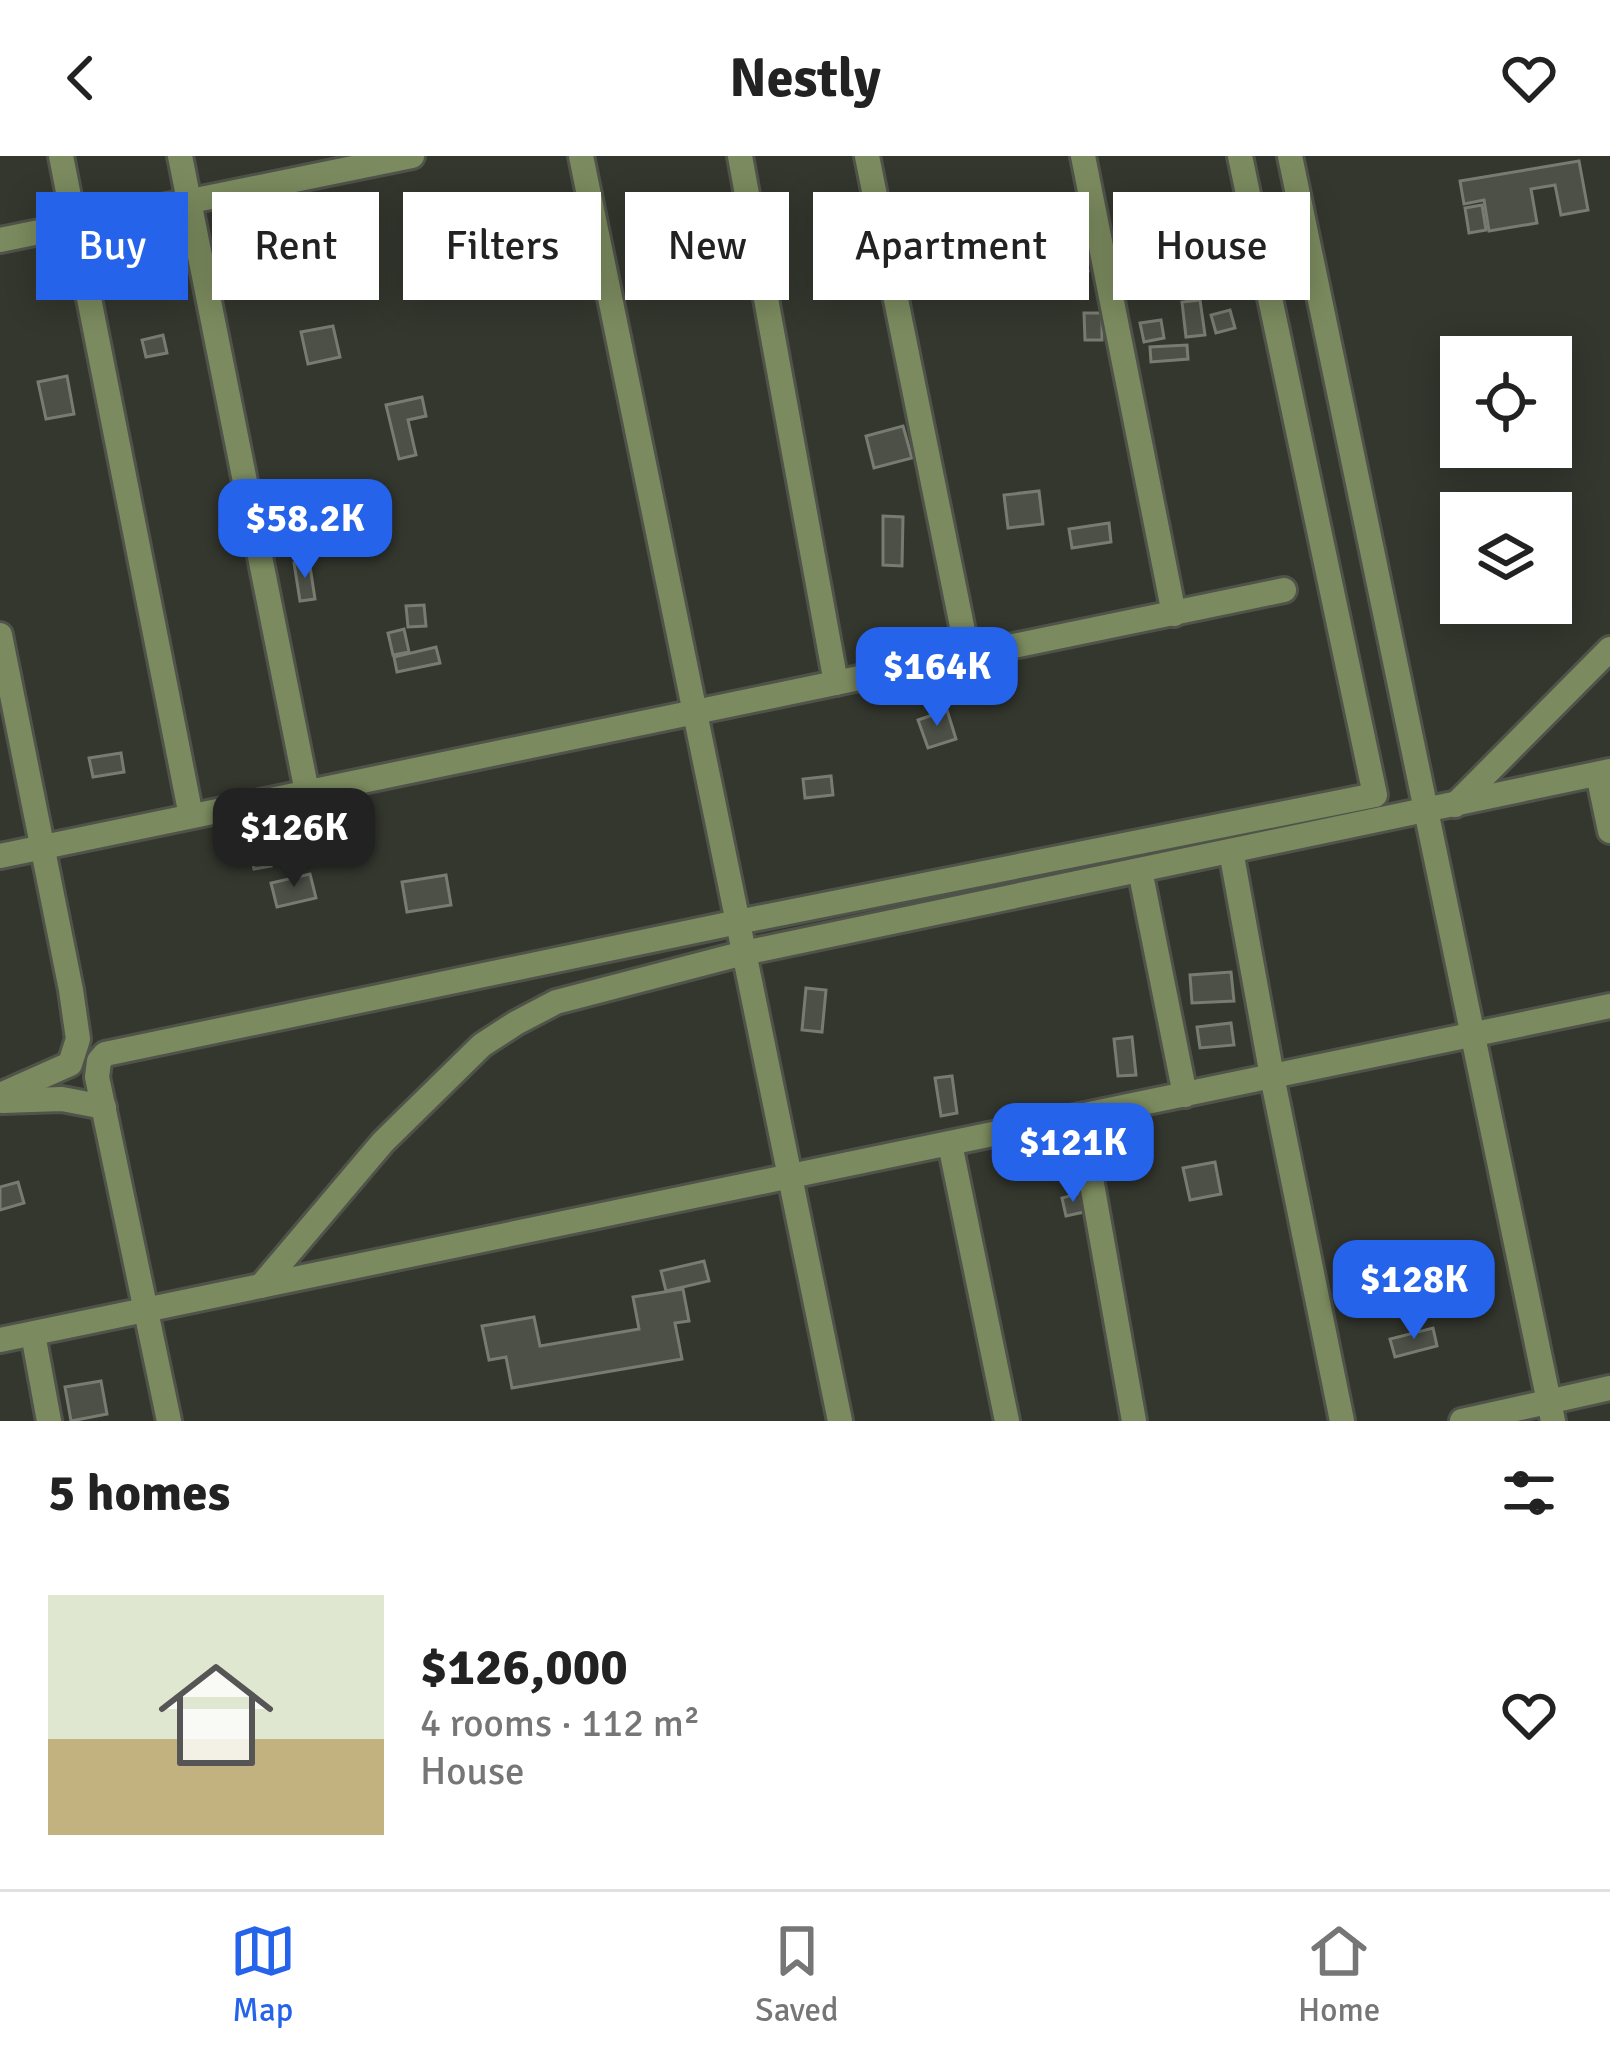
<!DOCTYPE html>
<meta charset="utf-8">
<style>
:root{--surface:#fff;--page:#f2f2f2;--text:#222;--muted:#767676;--line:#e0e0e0;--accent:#2563eb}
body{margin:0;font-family:Signika,sans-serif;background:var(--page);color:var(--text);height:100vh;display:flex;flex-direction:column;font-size:45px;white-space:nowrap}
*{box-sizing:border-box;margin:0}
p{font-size:39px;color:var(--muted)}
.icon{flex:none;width:66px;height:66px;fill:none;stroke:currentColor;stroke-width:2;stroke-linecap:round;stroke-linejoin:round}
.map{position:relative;height:1265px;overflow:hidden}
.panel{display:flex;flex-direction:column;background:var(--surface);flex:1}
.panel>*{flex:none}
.hud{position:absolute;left:36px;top:36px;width:1539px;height:108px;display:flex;gap:24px}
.tools{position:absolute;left:1440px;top:180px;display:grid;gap:24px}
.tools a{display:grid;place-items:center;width:132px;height:132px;border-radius:0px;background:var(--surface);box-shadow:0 6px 30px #0003;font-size:60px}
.price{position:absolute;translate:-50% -102px;padding:0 27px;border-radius:24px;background:var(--accent);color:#fff;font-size:39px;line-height:78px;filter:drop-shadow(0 3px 6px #0008)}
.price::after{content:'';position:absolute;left:50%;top:72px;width:36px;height:27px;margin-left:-18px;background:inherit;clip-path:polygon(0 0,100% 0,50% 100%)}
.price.current{background:#222;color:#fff}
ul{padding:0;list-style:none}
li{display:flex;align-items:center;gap:36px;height:300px;padding:0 48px}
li+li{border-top:3px solid var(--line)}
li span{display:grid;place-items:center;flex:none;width:336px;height:240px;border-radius:0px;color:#555}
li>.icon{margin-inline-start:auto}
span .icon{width:144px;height:144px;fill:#fffc;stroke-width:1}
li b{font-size:51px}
h2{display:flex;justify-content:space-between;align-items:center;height:144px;padding:0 48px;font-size:51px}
.tag{padding:0 42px;border-radius:0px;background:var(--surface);box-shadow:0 6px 30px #0003;font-size:42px;line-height:108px}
.tag.current{background:var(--accent);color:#fff}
header{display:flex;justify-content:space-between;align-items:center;height:156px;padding:0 48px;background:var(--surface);font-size:54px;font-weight:700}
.tabs{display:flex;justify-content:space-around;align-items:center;height:168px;border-top:3px solid var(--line);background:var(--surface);font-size:33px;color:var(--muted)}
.tabs a{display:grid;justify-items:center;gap:6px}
.tabs .current{color:var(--accent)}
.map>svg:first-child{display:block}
.building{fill:#4c5046;stroke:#777b70;stroke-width:3}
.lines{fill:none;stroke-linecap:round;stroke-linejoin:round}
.minor-casing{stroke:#50534a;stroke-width:30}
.minor{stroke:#7c8b5f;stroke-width:24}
</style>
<header><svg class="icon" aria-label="back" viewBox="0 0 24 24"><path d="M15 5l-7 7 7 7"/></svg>Nestly<svg class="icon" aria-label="heart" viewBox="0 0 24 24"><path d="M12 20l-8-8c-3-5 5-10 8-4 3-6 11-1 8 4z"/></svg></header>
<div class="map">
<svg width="1610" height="1265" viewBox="0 0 1610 1265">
<rect width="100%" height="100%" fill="#34372e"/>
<g class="building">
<path d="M1579,5L1588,54L1561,59L1555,29L1531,33L1537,67L1489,75L1484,44L1464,48L1460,25Z"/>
<path d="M645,47L667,48L666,66L644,65Z"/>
<path d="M1482,49L1486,74L1469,77L1465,52Z"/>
<path d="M1192,54L1195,69L1168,74L1165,59Z"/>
<path d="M361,94L368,137L348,140L341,97Z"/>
<path d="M1084,95L1088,115L1050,122L1047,102Z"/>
<path d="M1200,144L1205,179L1186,181L1182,146Z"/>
<path d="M1230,154L1235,172L1216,177L1211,159Z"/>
<path d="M1084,157H1102V184H1085Z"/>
<path d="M1161,164L1164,182L1144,186L1140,167Z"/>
<path d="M333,170L340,201L308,208L301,176Z"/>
<path d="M163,179L167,197L146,201L142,184Z"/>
<path d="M1187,189L1188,203L1151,206L1150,191Z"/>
<path d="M67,220L74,258L46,263L38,226Z"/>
<path d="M422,241L426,260L408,264L416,299L399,303L386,249Z"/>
<path d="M903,270L912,302L874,312L866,280Z"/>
<path d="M1039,335L1043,368L1008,372L1004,339Z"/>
<path d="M883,360L903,361L902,410L883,409Z"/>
<path d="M1109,367L1111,386L1072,392L1069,373Z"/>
<path d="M309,404L315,443L300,445L294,407Z"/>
<path d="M424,449L426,470L408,471L406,450Z"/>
<path d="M404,473L409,496L393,499L388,477Z"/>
<path d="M436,491L440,507L397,516L394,501Z"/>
<path d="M947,554L956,583L928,592L918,564Z"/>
<path d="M121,597L124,616L93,621L89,602Z"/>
<path d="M831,620L833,639L805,642L803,623Z"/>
<path d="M265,685L271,710L254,713L248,688Z"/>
<path d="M310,718L316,742L277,751L271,727Z"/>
<path d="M446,719L451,749L407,756L402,726Z"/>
<path d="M1231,816L1234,845L1192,847L1190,819Z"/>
<path d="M806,832L826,834L822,876L802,874Z"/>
<path d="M1231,867L1234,889L1200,892L1197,871Z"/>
<path d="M1132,881L1136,919L1118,920L1114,883Z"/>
<path d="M952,920L957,957L941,960L935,922Z"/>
<path d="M1215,1006L1221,1038L1190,1044L1183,1012Z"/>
<path d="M18,1026L24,1047L0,1054V1031Z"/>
<path d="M1080,1037L1084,1056L1066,1060L1062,1042Z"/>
<path d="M704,1105L709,1125L666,1135L661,1115Z"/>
<path d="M683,1133L689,1165L675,1167L682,1203L512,1232L506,1201L489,1204L482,1170L534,1161L540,1190L639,1173L633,1141Z"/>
<path d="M1433,1172L1437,1190L1395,1201L1390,1183Z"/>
<path d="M101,1225L107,1258L71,1265L65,1231Z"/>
</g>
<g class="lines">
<defs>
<g id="minor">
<path d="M61,0L191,660"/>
<path d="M180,0L307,636"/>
<path d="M581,0L840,1265"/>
<path d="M740,0L836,527"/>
<path d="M867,0L968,500"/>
<path d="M1083,0L1174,458"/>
<path d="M1290,0L1553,1265"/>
<path d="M0,84L412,0"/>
<path d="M0,479L71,834L78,883L70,908L0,939"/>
<path d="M1598,618L1610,675"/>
<path d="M1455,649L1610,493"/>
<path d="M1231,695L1272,920L1342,1265"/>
<path d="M0,700L1284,434"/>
<path d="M1140,714L1185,939"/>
<path d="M2,945L62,943L104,951"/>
<path d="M1080,960L1134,1265"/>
<path d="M950,988L1007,1265"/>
<path d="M261,1130L383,986L482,889L516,867L556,846L744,797L1610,615"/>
<path d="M33,1178L49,1265"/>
<path d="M0,1184L1610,850"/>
<path d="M169,1265L97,921L99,905L105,898L738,766L1375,639L1240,0"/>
<path d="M1462,1265L1610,1232"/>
</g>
</defs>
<use href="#minor" class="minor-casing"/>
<use href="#minor" class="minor"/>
</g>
</svg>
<div class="tools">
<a><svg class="icon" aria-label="locate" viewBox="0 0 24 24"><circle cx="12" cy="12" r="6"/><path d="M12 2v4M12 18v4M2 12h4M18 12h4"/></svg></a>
<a><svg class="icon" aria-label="layers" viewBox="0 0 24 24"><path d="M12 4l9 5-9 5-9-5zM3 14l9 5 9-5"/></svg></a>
</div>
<b class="price" style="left:305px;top:425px">$58.2K</b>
<b class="price" style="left:937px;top:573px">$164K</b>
<b class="price current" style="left:294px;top:734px">$126K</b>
<b class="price" style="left:1073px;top:1049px">$121K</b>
<b class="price" style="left:1414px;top:1186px">$128K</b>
<div class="hud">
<a class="tag current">Buy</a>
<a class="tag">Rent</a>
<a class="tag">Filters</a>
<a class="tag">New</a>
<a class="tag">Apartment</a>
<a class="tag">House</a>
</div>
</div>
<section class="panel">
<h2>5 homes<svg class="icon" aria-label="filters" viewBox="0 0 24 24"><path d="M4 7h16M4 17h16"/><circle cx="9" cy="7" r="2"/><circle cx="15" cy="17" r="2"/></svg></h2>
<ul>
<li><span style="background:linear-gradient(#dfe7d0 60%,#c2b280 0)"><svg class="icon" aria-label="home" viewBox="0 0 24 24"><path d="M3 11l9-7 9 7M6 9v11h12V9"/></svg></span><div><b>$126,000</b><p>4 rooms · 112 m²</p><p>House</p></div><svg class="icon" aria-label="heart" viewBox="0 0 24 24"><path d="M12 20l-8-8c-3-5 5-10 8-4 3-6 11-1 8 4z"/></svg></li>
</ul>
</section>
<nav class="tabs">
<a class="current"><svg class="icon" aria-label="map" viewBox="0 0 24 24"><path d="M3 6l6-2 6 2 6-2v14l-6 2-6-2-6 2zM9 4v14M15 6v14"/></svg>Map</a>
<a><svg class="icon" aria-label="saved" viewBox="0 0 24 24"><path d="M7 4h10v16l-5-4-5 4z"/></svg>Saved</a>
<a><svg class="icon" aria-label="home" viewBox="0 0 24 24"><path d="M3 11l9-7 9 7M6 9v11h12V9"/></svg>Home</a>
</nav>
